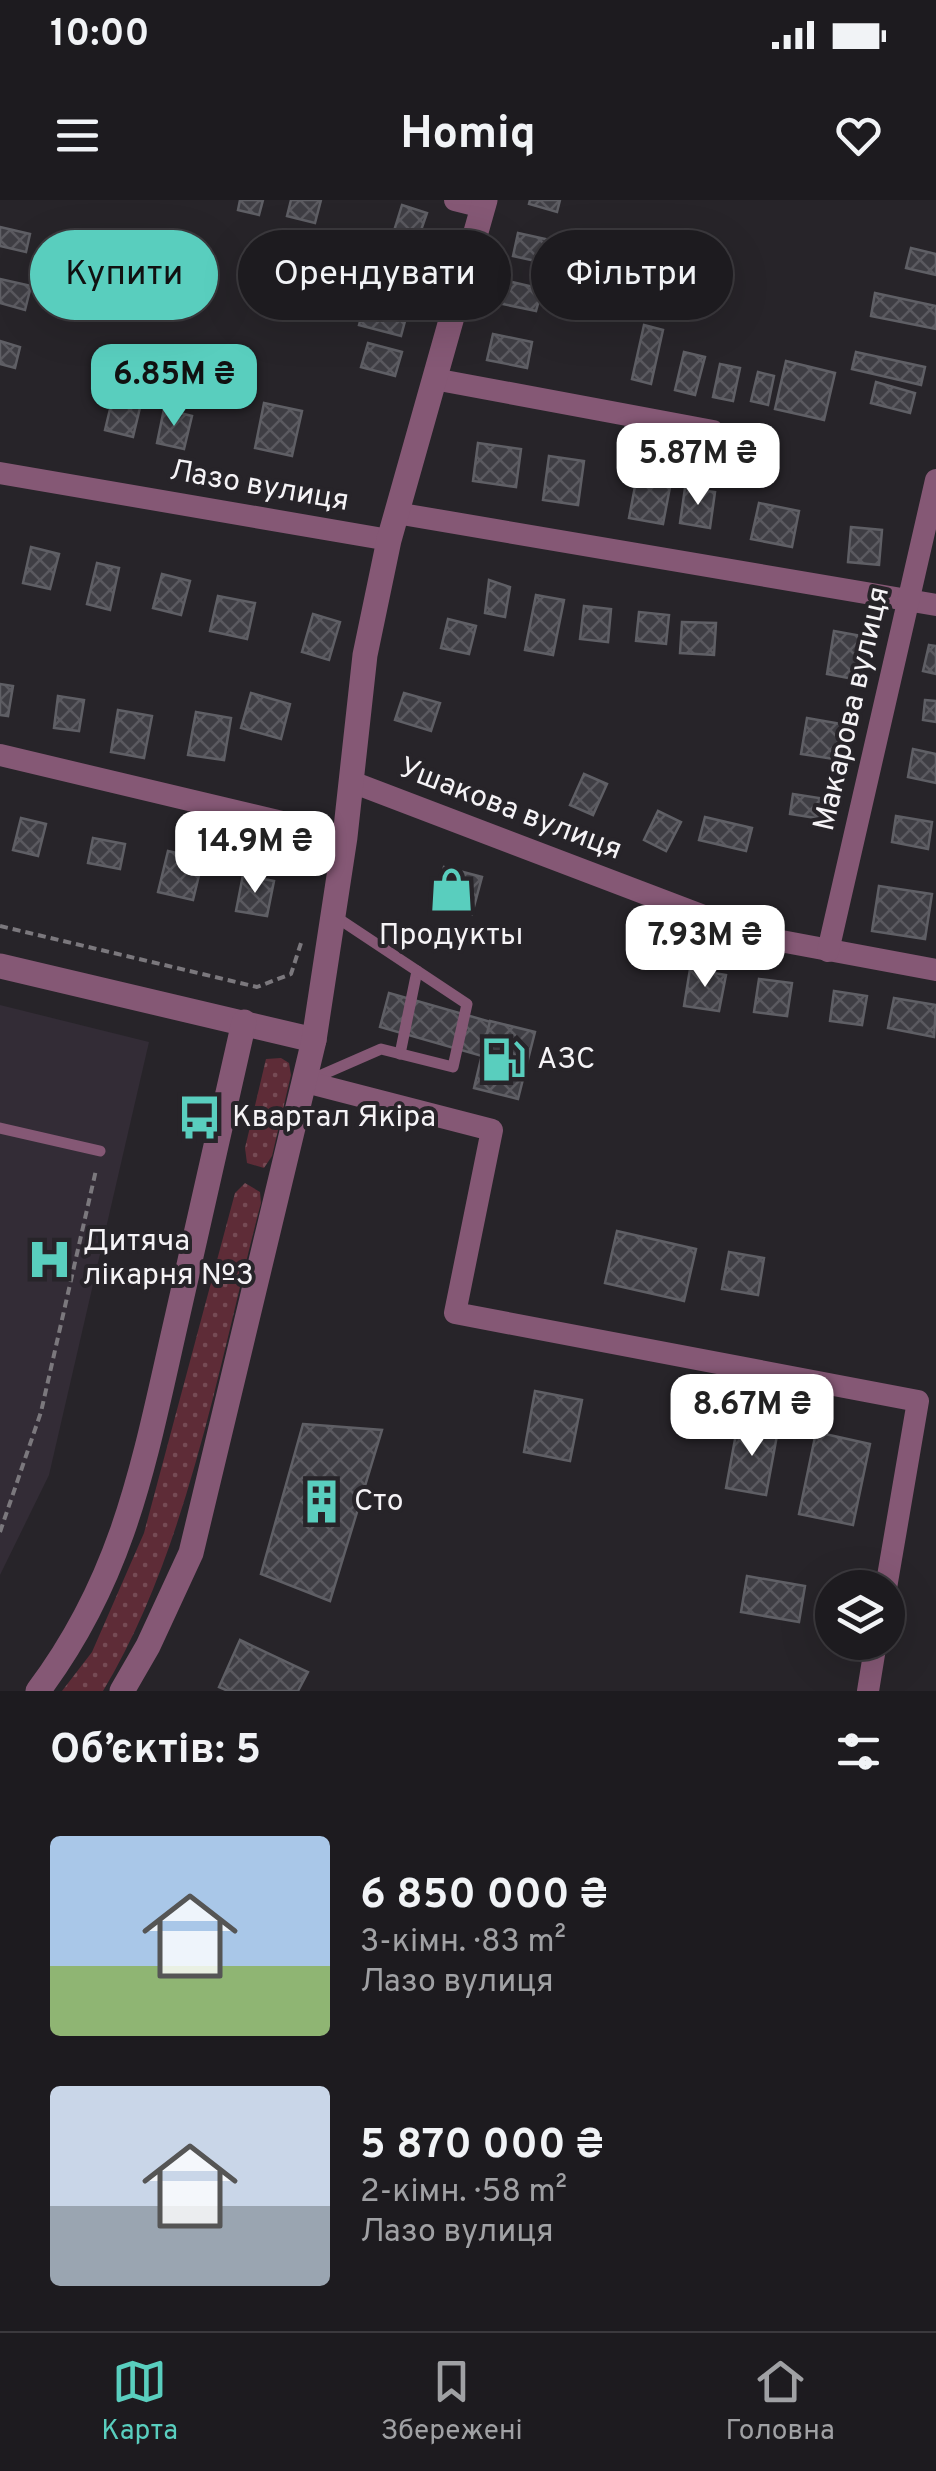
<!DOCTYPE html>
<html lang="uk">
<meta charset="utf-8">
<style>
:root{--surface:#1d1b1f;--page:#252428;--text:#f1f3f6;--muted:#a0a1a4;--line:#3b393d;--accent:#59cebe}
body{margin:0;font-family:Overpass,sans-serif;background:var(--page);color:var(--text);height:100vh;display:flex;flex-direction:column;font-size:38px;white-space:nowrap}
*{box-sizing:border-box;margin:0}
p{font-size:32px;color:var(--muted)}
.icon{flex:none;width:55px;height:55px;fill:none;stroke:currentColor;stroke-width:2;stroke-linecap:round;stroke-linejoin:round}
.map{position:relative;height:1491px;overflow:hidden}
.side{display:flex;flex-direction:column;background:var(--surface);flex:1}
.side>*{flex:none}
.top-card{position:absolute;left:30px;top:30px;width:878px;height:90px;display:flex;gap:20px}
.fabs{position:absolute;left:815px;top:1370px;display:grid;gap:20px}
.fabs a{display:grid;place-items:center;width:90px;height:90px;border-radius:50%;background:var(--surface);box-shadow:0 10px 40px #0002,0 0 0 2px var(--line);font-size:50px}
.price{position:absolute;translate:-50% -85px;padding:0 22px;border-radius:20px;background:#fff;color:#222;font-size:32px;line-height:65px;filter:drop-shadow(0 2px 5px #0008)}
.price::after{content:'';position:absolute;left:50%;top:60px;width:30px;height:22px;margin-left:-15px;background:inherit;clip-path:polygon(0 0,100% 0,50% 100%)}
.price.current{background:var(--accent);color:#111}
ul{padding:0;list-style:none}
li{display:flex;align-items:center;gap:30px;height:250px;padding:0 50px}
li span{display:grid;place-items:center;flex:none;width:280px;height:200px;border-radius:10px;color:#555}
li>.icon{margin-inline-start:auto}
span .icon{width:120px;height:120px;fill:#fffc;stroke-width:1}
li b{font-size:42px}
h2{display:flex;justify-content:space-between;align-items:center;height:120px;padding:0 50px;font-size:42px}
.chip{padding:0 35px;border-radius:45px;background:var(--surface);box-shadow:0 10px 40px #0002,0 0 0 2px var(--line);font-size:35px;line-height:90px}
.chip.current{background:var(--accent);color:#111}
.status{display:flex;justify-content:space-between;align-items:center;height:70px;padding:0 50px;background:var(--surface);direction:ltr}
.status svg{height:28px;fill:currentColor}
header{display:flex;justify-content:space-between;align-items:center;height:130px;padding:0 50px;background:var(--surface);font-size:45px;font-weight:700}
.dock{display:flex;justify-content:space-around;align-items:center;height:140px;border-top:2px solid var(--line);background:var(--surface);font-size:28px;color:var(--muted)}
.dock a{display:grid;justify-items:center;gap:5px}
.dock .current{color:var(--accent)}
.map>svg:first-child{display:block}
.built{fill:#332c36}
.grass{fill:url(#grass-dots)}
.building{fill:url(#building-cross-hatch);stroke:#5f5f65;stroke-width:2.5}
.lines{fill:none;stroke-linecap:round;stroke-linejoin:round}
.path{stroke:#7b787d;stroke-width:4;stroke-dasharray:8 5;stroke-linecap:butt}
.service{stroke:#855875;stroke-width:11}
.minor{stroke:#855875;stroke-width:22}
.tertiary{stroke:#855875;stroke-width:25}
.labels{text-anchor:middle;dominant-baseline:central;stroke-width:8;stroke-linejoin:round;paint-order:stroke}
.street-label{font-size:30px;fill:#f5f3f6;stroke:#272429}
.poi-label{font-size:30px;fill:#f5f3f6;stroke:#272429;text-anchor:start}
</style>
<div class="status"><b>10:00</b><svg viewBox="0 0 49 12"><path d="M0 12V9h3v3zM5 12V6h3v6zM10 12V3h3v9zM15 12V0h3v12zM26 1h20v11H26zM47 4h2v5h-2z"/></svg></div>
<header><svg class="icon" aria-label="menu" viewBox="0 0 24 24"><path d="M4 6h16M4 12h16M4 18h16"/></svg>Homiq<svg class="icon" aria-label="heart" viewBox="0 0 24 24"><path d="M12 20l-8-8c-3-5 5-10 8-4 3-6 11-1 8 4z"/></svg></header>
<div class="map">
<svg width="936" height="1491" viewBox="0 0 936 1491">
<defs>
<pattern id="grass-dots" width="8" height="8" patternUnits="userSpaceOnUse" patternTransform="scale(2.5)"><rect width="8" height="8" fill="#5e2c37"/><path d="M2 2h.1M6 6h.1" fill="none" stroke="#764b55" stroke-width="1.8" stroke-linecap="round"/></pattern>
<pattern id="building-cross-hatch" width="8" height="8" patternUnits="userSpaceOnUse" patternTransform="scale(2.5)"><rect width="8" height="8" fill="#3f3e44"/><path d="M0 0l8 8M0 8l8-8" fill="none" stroke="#5b5a60"/></pattern>
</defs>
<rect width="100%" height="100%" fill="#272429"/>
<path class="built" d="M0,805L149,842L49,1275L0,1375Z"/>
<g class="grass">
<path d="M281,858L289,863L291,875L272,956L264,968L247,963L245,948L266,859Z"/>
<path d="M245,983L260,992L261,1003C219,1162 188,1350 103,1491H62L92,1452L144,1333L235,993Z"/>
</g>
<g class="building">
<path d="M240,0H263L259,15L238,10Z"/>
<path d="M291,0H321L315,23L287,16Z"/>
<path d="M530,0H560L557,12L529,4Z"/>
<path d="M402,5L427,13L418,39L394,31Z"/>
<path d="M0,27L30,34L26,52L0,46Z"/>
<path d="M518,33L577,46L572,69L513,56Z"/>
<path d="M911,48L936,54V75L906,68Z"/>
<path d="M0,79L31,86L25,110L0,103Z"/>
<path d="M503,80L542,89L536,111L498,103Z"/>
<path d="M875,93L936,106V129L871,116Z"/>
<path d="M366,99L408,110L401,136L359,125Z"/>
<path d="M644,125L663,130L651,184L632,179Z"/>
<path d="M493,134L532,142L527,168L487,160Z"/>
<path d="M0,141L20,147L15,168L0,164Z"/>
<path d="M368,143L402,152L395,176L361,167Z"/>
<path d="M684,152L705,157L695,195L675,190Z"/>
<path d="M856,152L925,167L921,185L852,169Z"/>
<path d="M786,161L835,173L824,220L775,209Z"/>
<path d="M720,164L740,168L733,201L713,197Z"/>
<path d="M758,172L774,176L768,205L751,201Z"/>
<path d="M876,182L915,193L910,213L871,203Z"/>
<path d="M115,188L143,195L133,237L105,230Z"/>
<path d="M264,203L302,211L292,256L255,248Z"/>
<path d="M164,209L192,216L184,249L157,243Z"/>
<path d="M478,243L521,249L516,287L473,281Z"/>
<path d="M549,256L584,261L578,305L543,300Z"/>
<path d="M636,281L670,287L663,324L629,318Z"/>
<path d="M685,288L715,292L710,328L680,323Z"/>
<path d="M759,303L799,311L792,347L751,339Z"/>
<path d="M851,327L882,330L879,365L848,362Z"/>
<path d="M31,347L59,354L50,389L23,383Z"/>
<path d="M97,363L119,368L110,410L87,404Z"/>
<path d="M162,374L190,381L181,415L153,408Z"/>
<path d="M489,380L510,387L505,417L485,413Z"/>
<path d="M536,395L564,400L553,455L525,450Z"/>
<path d="M218,396L255,403L247,439L210,431Z"/>
<path d="M584,406L611,409L608,442L580,439Z"/>
<path d="M639,412L669,415L666,444L636,441Z"/>
<path d="M313,414L340,422L329,460L302,452Z"/>
<path d="M448,419L476,426L469,454L441,448Z"/>
<path d="M682,422L716,423L714,455L680,453Z"/>
<path d="M834,431L867,437L859,480L827,474Z"/>
<path d="M929,445L936,446V474L923,471Z"/>
<path d="M0,484L13,486L8,516L0,515Z"/>
<path d="M251,493L290,504L281,539L241,528Z"/>
<path d="M404,493L440,503L431,531L395,520Z"/>
<path d="M58,496L84,500L79,531L54,528Z"/>
<path d="M925,500L936,501V522L923,520Z"/>
<path d="M118,510L152,516L144,558L111,552Z"/>
<path d="M196,512L231,518L224,560L188,555Z"/>
<path d="M807,518L847,525L841,560L801,554Z"/>
<path d="M913,549L936,554V583L908,577Z"/>
<path d="M584,574L607,584L593,615L570,605Z"/>
<path d="M793,594L832,600L829,620L790,614Z"/>
<path d="M658,611L681,622L666,651L644,640Z"/>
<path d="M896,616L932,622L928,649L892,642Z"/>
<path d="M705,617L752,628L746,651L699,640Z"/>
<path d="M21,618L46,624L38,656L13,650Z"/>
<path d="M93,638L125,644L120,669L88,663Z"/>
<path d="M168,651L203,659L193,700L158,692Z"/>
<path d="M444,667L482,677L472,714L434,704Z"/>
<path d="M243,675L274,681L267,716L236,711Z"/>
<path d="M879,686L932,694L925,739L872,731Z"/>
<path d="M690,769L726,775L719,811L684,806Z"/>
<path d="M759,779L792,783L787,816L754,812Z"/>
<path d="M834,791L867,796L862,825L830,821Z"/>
<path d="M389,793L498,824L489,858L380,827Z"/>
<path d="M894,798L936,805L934,837L888,828Z"/>
<path d="M490,821L535,832L518,899L474,888Z"/>
<path d="M617,1031L696,1049L684,1101L605,1083Z"/>
<path d="M729,1052L764,1058L758,1095L722,1089Z"/>
<path d="M535,1191L582,1200L570,1261L524,1252Z"/>
<path d="M738,1223L778,1230L766,1295L726,1288Z"/>
<path d="M303,1224L382,1230L330,1401L261,1374Z"/>
<path d="M816,1232L870,1244L853,1325L799,1314Z"/>
<path d="M747,1376L805,1386L799,1422L741,1412Z"/>
<path d="M240,1440L308,1472L298,1491H228L219,1487Z"/>
</g>
<g class="lines">
<g class="path">
<path d="M0,726L257,787L291,774L302,740"/>
<path d="M0,1332L41,1212L96,970"/>
</g>
<g class="service">
<path d="M400,854L417,771"/>
<path d="M310,880L381,849L453,867L467,804L333,715"/>
<path d="M0,928L100,951"/>
</g>
<g class="minor">
<path d="M455,0L483,7"/>
<path d="M434,179L713,231"/>
<path d="M0,273L389,340"/>
<path d="M396,313L936,405"/>
<path d="M0,555L345,637"/>
<path d="M352,582L759,737L936,770"/>
<path d="M828,751L936,280"/>
<path d="M306,882L492,930L455,1113L918,1201L886,1388"/>
<path d="M868,1491L876,1442"/>
</g>
<g class="tertiary">
<path d="M0,766L314,840"/>
<path d="M38,1491C126,1374 145,1257 177,1118C199,1019 222,921 244,822"/>
<path d="M122,1491L148,1446L191,1353L314,840L345,637L365,455L389,340L485,0"/>
</g>
</g>
<defs>
<symbol id="shop-bare" viewBox="-9 -9 18 18"><path d="M-5-2.5h2.3a2.7 3.5 0 0 1 5.4 0H5L5.5 6h-11ZM-1.5-2.5h3a1.5 2.3 0 0 0-3 0Z" fill="#59cebe" stroke="#272429" stroke-width="2.5" paint-order="stroke"/></symbol>
<symbol id="fuel-bare" viewBox="-9 -9 18 18"><path d="M-5.5-6h7V0h2V4h1.3V-2.5L3-4.5l.8-.8L6-3V5H2.5V1h-1V6h-7ZM-4.2-4.7v3.2H.2V-4.7Z" fill="#59cebe" stroke="#272429" stroke-width="2.5" paint-order="stroke"/></symbol>
<symbol id="bus-bare" viewBox="-9 -9 18 18"><path d="M-5-6H5V4H4V6H2V4H-2V6H-4V4H-5ZM-3.5-4V0h7V-4ZM-3.5 1.2v1.5H-2V1.2ZM2 1.2v1.5H3.5V1.2Z" fill="#59cebe" stroke="#272429" stroke-width="2.5" paint-order="stroke"/></symbol>
<symbol id="hospital-bare" viewBox="-9 -9 18 18"><path d="M-5-5h3v3.5h4V-5h3V5h-3V1.5h-4V5h-3Z" fill="#59cebe" stroke="#272429" stroke-width="2.5" paint-order="stroke"/></symbol>
<symbol id="building-bare" viewBox="-9 -9 18 18"><path d="M-4-6H4V6H1V3H-1V6H-4ZM-2.5-4.3h1.7v1.8h-1.7ZM.8-4.3h1.7v1.8H.8ZM-2.5-1h1.7V.8h-1.7ZM.8-1h1.7V.8H.8Z" fill="#59cebe" stroke="#272429" stroke-width="2.5" paint-order="stroke"/></symbol>
</defs>
<g fill-rule="evenodd">
<use href="#shop-bare" x="420" y="658" width="63" height="63"/>
<use href="#fuel-bare" x="472" y="828" width="63" height="63"/>
<use href="#bus-bare" x="168" y="886" width="63" height="63"/>
<use href="#hospital-bare" x="18" y="1028" width="63" height="63"/>
<use href="#building-bare" x="290" y="1270" width="63" height="63"/>
</g>
<g class="labels">
<g class="street-label">
<text transform="translate(259 287) rotate(10)">Лазо вулиця</text>
<text transform="translate(853 509) rotate(-77)">Макарова вулиця</text>
<text transform="translate(510 610) rotate(21)">Ушакова вулиця</text>
</g>
<g class="poi-label">
<text x="451" y="736" text-anchor="middle">Продукты</text>
<text x="537" y="860">АЗС</text>
<text x="232" y="918">Квартал Якіра</text>
<text x="83" y="1042">Дитяча<tspan x="83" dy="34">лікарня №3</tspan></text>
<text x="354" y="1302">Сто</text>
</g>
</g>
</svg>
<div class="fabs">
<a><svg class="icon" aria-label="layers" viewBox="0 0 24 24"><path d="M12 4l9 5-9 5-9-5zM3 14l9 5 9-5"/></svg></a>
</div>
<b class="price current" style="left:174px;top:229px">6.85M ₴</b>
<b class="price" style="left:698px;top:308px">5.87M ₴</b>
<b class="price" style="left:255px;top:696px">14.9M ₴</b>
<b class="price" style="left:705px;top:790px">7.93M ₴</b>
<b class="price" style="left:752px;top:1259px">8.67M ₴</b>
<div class="top-card">
<a class="chip current">Купити</a>
<a class="chip">Орендувати</a>
<a class="chip">Фільтри</a>
</div>
</div>
<section class="side">
<h2>Об’єктів: 5<svg class="icon" aria-label="filters" viewBox="0 0 24 24"><path d="M4 7h16M4 17h16"/><circle cx="9" cy="7" r="2"/><circle cx="15" cy="17" r="2"/></svg></h2>
<ul>
<li><span style="background:linear-gradient(#a9c7e8 65%,#8fb573 0)"><svg class="icon" aria-label="home" viewBox="0 0 24 24"><path d="M3 11l9-7 9 7M6 9v11h12V9"/></svg></span><div><b>6 850 000 ₴</b><p>3-кімн. · 83 m²</p><p>Лазо вулиця</p></div></li>
<li><span style="background:linear-gradient(#c9d6e8 60%,#9aa5b1 0)"><svg class="icon" aria-label="home" viewBox="0 0 24 24"><path d="M3 11l9-7 9 7M6 9v11h12V9"/></svg></span><div><b>5 870 000 ₴</b><p>2-кімн. · 58 m²</p><p>Лазо вулиця</p></div></li>
</ul>
</section>
<nav class="dock">
<a class="current"><svg class="icon" aria-label="map" viewBox="0 0 24 24"><path d="M3 6l6-2 6 2 6-2v14l-6 2-6-2-6 2zM9 4v14M15 6v14"/></svg>Карта</a>
<a><svg class="icon" aria-label="saved" viewBox="0 0 24 24"><path d="M7 4h10v16l-5-4-5 4z"/></svg>Збережені</a>
<a><svg class="icon" aria-label="home" viewBox="0 0 24 24"><path d="M3 11l9-7 9 7M6 9v11h12V9"/></svg>Головна</a>
</nav>
